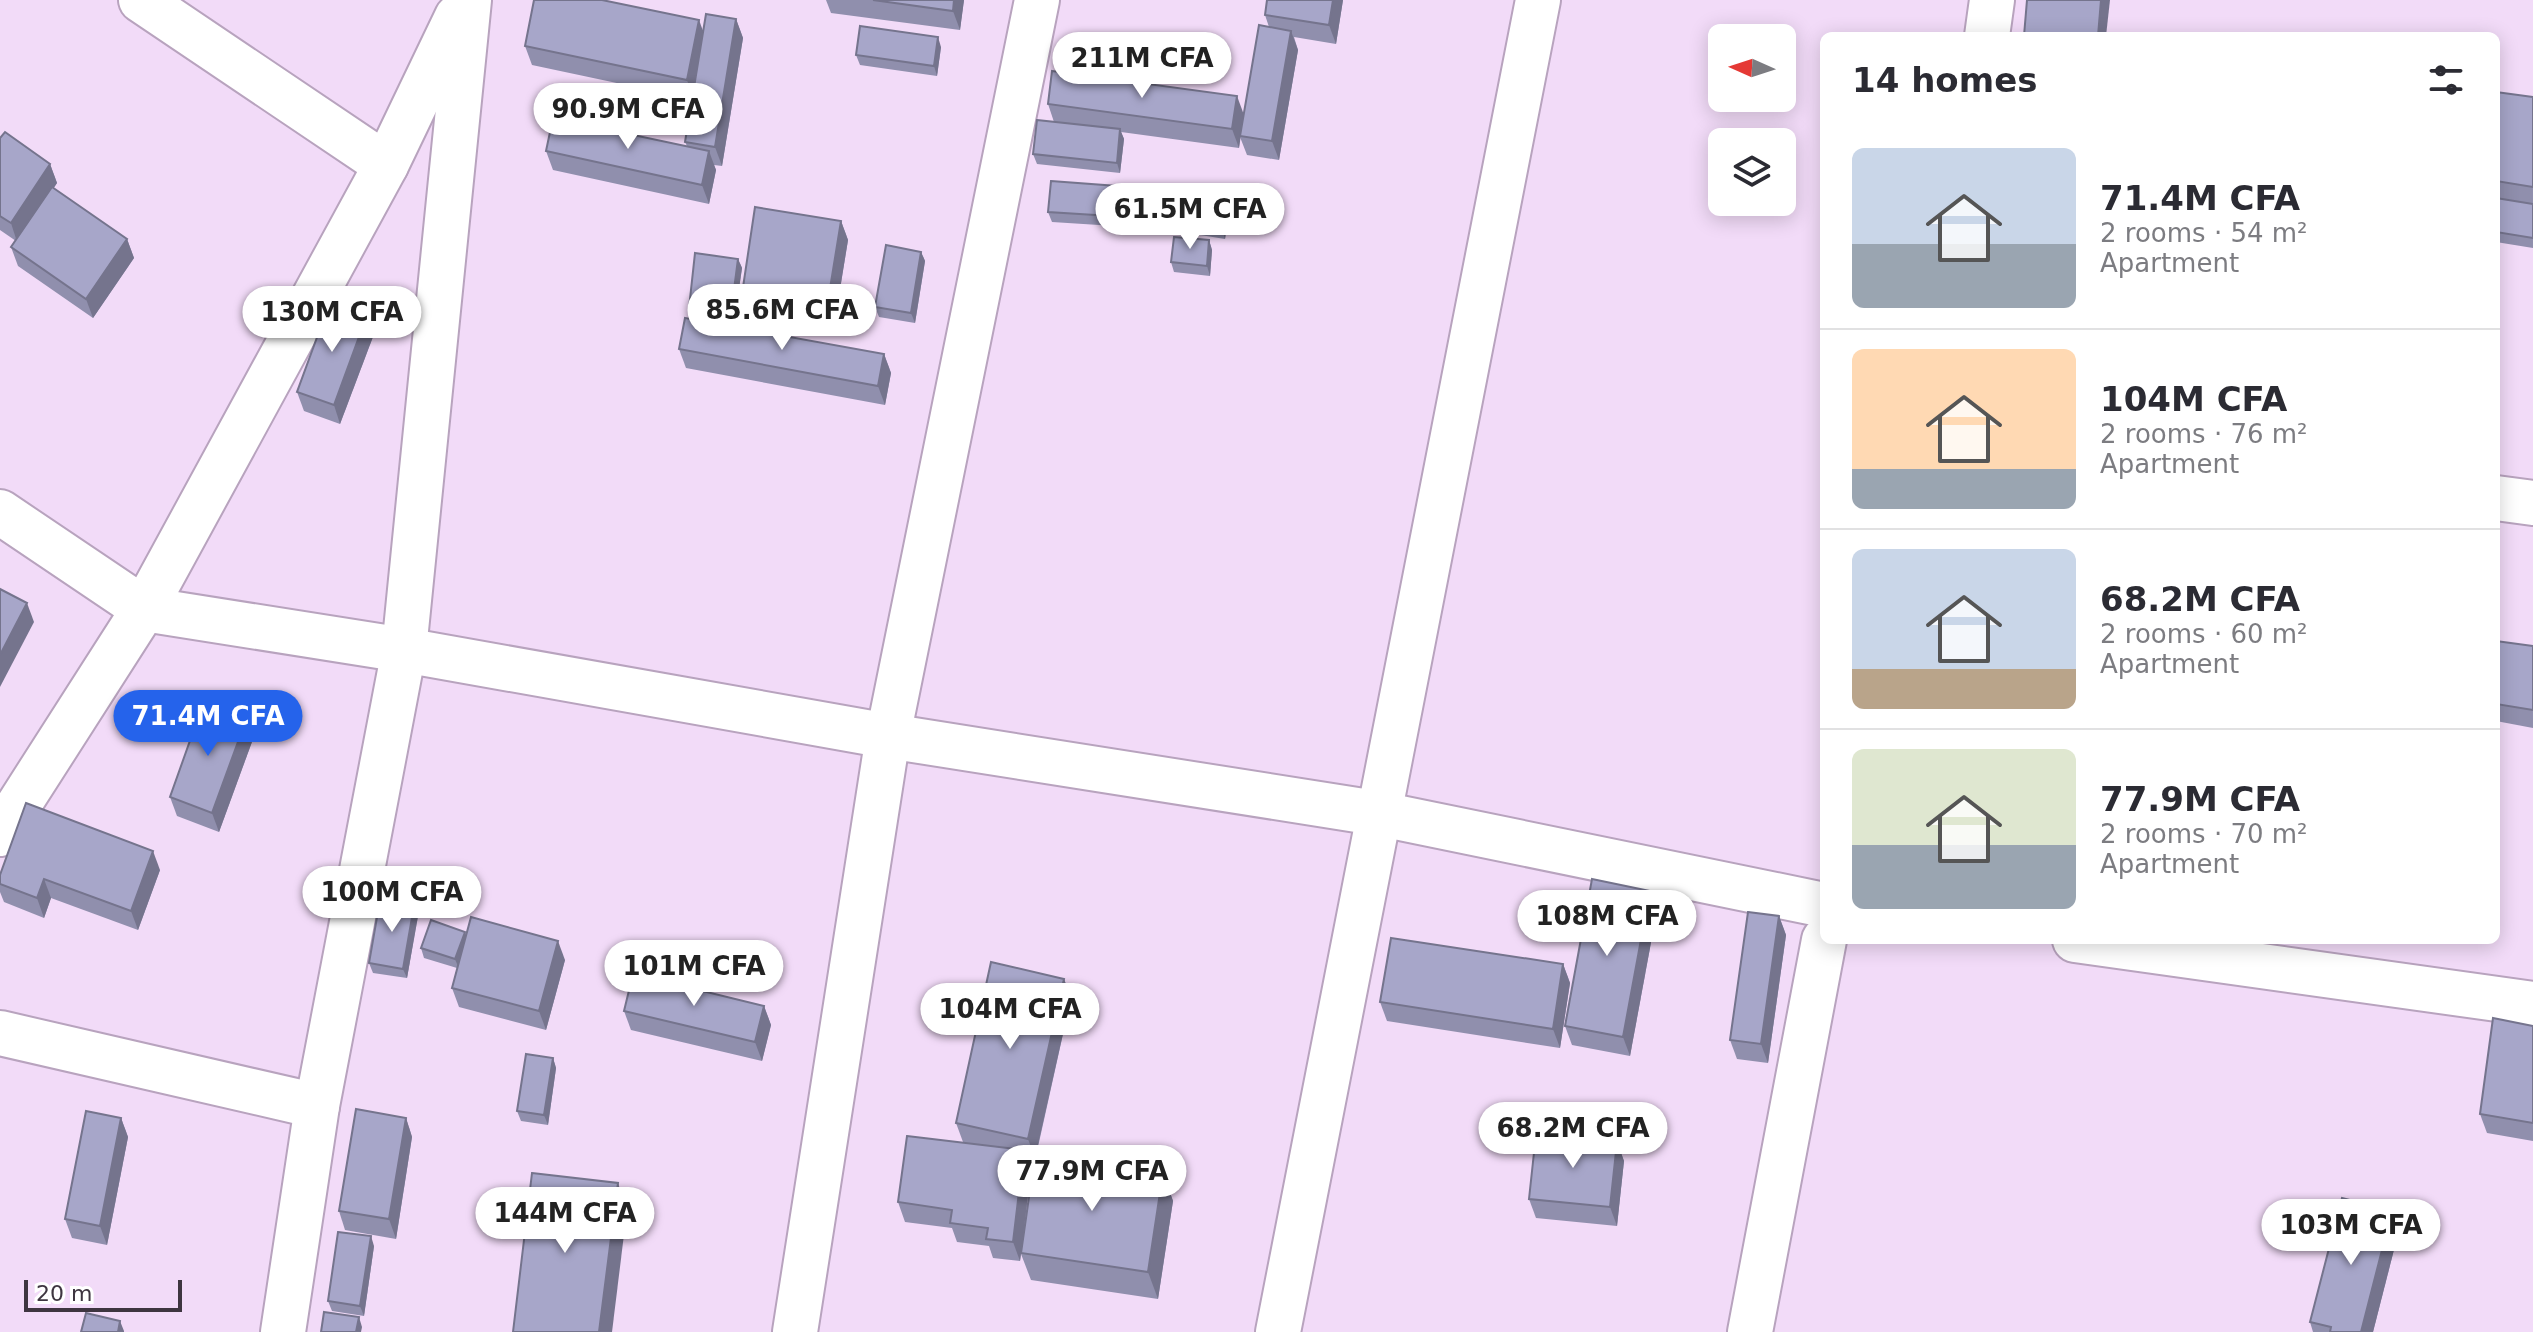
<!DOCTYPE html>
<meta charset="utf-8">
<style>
:root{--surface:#fff;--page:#f7f7f7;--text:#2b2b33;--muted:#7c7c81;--line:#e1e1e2;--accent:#2563eb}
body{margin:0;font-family:"DejaVu Sans",sans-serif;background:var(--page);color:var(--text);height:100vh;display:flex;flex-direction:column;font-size:30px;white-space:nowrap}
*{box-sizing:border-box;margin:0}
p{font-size:26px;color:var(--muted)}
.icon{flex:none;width:44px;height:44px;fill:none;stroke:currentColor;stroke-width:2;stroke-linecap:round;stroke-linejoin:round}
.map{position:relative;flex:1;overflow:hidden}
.side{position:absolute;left:1820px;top:32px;width:680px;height:912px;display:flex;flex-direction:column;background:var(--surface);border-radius:12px;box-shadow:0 4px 20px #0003}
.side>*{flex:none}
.needle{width:52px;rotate:273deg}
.controls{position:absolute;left:1708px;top:24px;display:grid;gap:16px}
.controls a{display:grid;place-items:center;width:88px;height:88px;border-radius:12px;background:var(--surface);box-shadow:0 4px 20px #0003;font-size:40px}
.scale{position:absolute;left:24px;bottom:20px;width:158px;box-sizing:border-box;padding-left:8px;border:4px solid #3e3540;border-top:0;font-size:22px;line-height:28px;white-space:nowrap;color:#3e3540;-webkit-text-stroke:6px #fff;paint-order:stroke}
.price{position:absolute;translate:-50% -68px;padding:0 18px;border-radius:28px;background:#fff;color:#222;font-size:26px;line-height:52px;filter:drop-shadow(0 2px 4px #0008)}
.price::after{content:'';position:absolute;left:50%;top:48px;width:24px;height:18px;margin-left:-12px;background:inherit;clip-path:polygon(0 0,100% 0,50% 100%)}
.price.selected{background:var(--accent);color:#fff}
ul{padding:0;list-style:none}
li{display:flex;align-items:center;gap:24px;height:200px;padding:0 32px}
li+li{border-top:2px solid var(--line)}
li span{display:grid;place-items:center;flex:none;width:224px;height:160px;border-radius:12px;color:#555}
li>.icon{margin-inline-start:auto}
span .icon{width:96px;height:96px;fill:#fffc;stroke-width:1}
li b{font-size:34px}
h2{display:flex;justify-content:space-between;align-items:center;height:96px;padding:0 32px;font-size:34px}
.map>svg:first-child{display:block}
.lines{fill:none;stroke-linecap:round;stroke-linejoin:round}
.street-casing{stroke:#b8a3be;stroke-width:48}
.street{stroke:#fff;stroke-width:44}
.wall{fill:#908fad;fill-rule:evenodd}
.shaded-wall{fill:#75748d}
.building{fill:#a7a6c9;stroke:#75748d;stroke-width:2}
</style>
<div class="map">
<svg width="2533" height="1332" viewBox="0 0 2533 1332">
<rect width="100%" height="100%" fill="#f2dbf8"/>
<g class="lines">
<defs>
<g id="street">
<path d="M141,0L386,165"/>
<path d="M1987,36L1992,0"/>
<path d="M2496,498L2533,503"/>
<path d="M0,512L144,609L404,650L888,736L1376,813L1824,905"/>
<path d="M0,834L144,609L386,165L457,17"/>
<path d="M2075,940L2533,1004"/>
<path d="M0,1033L317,1106"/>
<path d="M283,1332L317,1106L404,650L469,0"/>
<path d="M795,1332L888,736L1037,0"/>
<path d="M1278,1332L1538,0"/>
<path d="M1750,1332L1824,940"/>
</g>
</defs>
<use href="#street" class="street-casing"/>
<use href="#street" class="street"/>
</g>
<g class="wall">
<path d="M826,0H964L960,30L831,13Z"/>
<path d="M1343,0L1336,44L1294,37L1298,50L1279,160L1247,155L1240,137L1239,148L1121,132L1124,139L1120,173L1037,164L1033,154L1054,122L1048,104L1244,114L1269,27L1265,15Z"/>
<path d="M736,19L743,38L722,166L714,165L716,170L709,204L553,170L546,151L687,146L685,142L692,99L532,65L525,46L703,30Z"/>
<path d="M941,47L937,76L860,65L856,55Z"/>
<path d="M2496,92L2533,97V248L2496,242Z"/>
<path d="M0,138L50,164L57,183L53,189L127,239L134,258L93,318L18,266L11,247L16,241L0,230Z"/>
<path d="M1226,195L1230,205L1225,239L1163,229L1159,219Z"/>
<path d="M1148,198L1146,228L1052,222L1048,212Z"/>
<path d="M841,221L848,240L834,326L749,313L742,294Z"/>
<path d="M1209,240L1212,250L1210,276L1174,272L1171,262Z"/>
<path d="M921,252L925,261L915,323L879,317L875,307Z"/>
<path d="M738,259L742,268L734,323L693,318L689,308Z"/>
<path d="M374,334L340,424L304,411L297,392Z"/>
<path d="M679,349L884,354L891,373L885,405L686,368Z"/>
<path d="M2496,641L2533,646V728L2496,721Z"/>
<path d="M246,720L253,739L219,832L177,816L170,797Z"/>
<path d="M160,870L138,930L51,898L44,918L4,902L0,892V875Z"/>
<path d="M1650,891L1657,910L1630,1056L1572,1045L1565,1026Z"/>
<path d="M418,916L407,978L373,973L369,963Z"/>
<path d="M1779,916L1786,935L1768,1063L1737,1059L1730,1040Z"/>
<path d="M465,932L466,936L565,960L546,1030L459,1007L452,988L457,968L424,958L421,948Z"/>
<path d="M1563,964L1570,983L1560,1048L1387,1021L1380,1002Z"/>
<path d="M1064,979L1071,998L1036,1156L1163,1173L1173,1201L1158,1299L1031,1280L1021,1254L1020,1261L993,1258L989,1246L957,1242L952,1228L905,1222L898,1202L963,1142L956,1123ZM1026,1156L1034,1158L1024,1233L1031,1170Z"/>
<path d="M764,1006L771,1025L762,1061L631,1030L624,1011Z"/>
<path d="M2533,1026V1141L2487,1133L2480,1114Z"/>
<path d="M553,1058L556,1068L548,1125L521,1121L517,1111Z"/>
<path d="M121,1118L128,1137L107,1245L72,1238L65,1219Z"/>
<path d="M406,1118L412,1137L396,1239L345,1230L339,1211Z"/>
<path d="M1617,1142L1624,1161L1617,1226L1536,1218L1529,1199Z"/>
<path d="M2399,1230L2373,1332H2313L2310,1322Z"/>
<path d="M374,1246L364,1316L332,1311L328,1301Z"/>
</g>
<g class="shaded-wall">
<path d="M954,0H964L960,30L953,11Z"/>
<path d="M1333,0H1343L1336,44L1329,25Z"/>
<path d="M2101,0H2110L2106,36H2098Z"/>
<path d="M736,19L743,38L722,166L715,147Z"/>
<path d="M699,20L706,39L694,99L687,80Z"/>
<path d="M1291,31L1298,50L1279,160L1272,141Z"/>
<path d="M938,37L941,47L937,76L934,66Z"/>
<path d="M1237,96L1244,115L1239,148L1232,129Z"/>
<path d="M1120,129L1124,139L1120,173L1117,163Z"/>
<path d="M709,151L716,170L709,204L702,185Z"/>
<path d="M50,164L57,183L17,242L11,223Z"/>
<path d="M1144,188L1148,198L1146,228L1143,218Z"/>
<path d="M1226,195L1230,205L1225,239L1222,229Z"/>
<path d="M841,221L848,240L834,326L827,307Z"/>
<path d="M127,239L134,258L93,318L86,299Z"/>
<path d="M1209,240L1212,250L1210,276L1207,266Z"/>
<path d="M921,252L925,261L915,323L911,313Z"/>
<path d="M738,259L742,268L734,323L731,313Z"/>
<path d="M367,315L374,334L340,424L334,405Z"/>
<path d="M884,354L891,373L885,405L878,386Z"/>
<path d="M27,603L34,622L0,687V655Z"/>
<path d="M246,720L253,739L219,832L212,813Z"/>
<path d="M153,851L160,870L138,930L131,911Z"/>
<path d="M44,879L51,898L44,918L37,898Z"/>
<path d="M1650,891L1657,910L1630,1056L1623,1037Z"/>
<path d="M414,906L418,916L407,978L403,969Z"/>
<path d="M1779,916L1786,935L1768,1063L1761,1044Z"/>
<path d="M465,932L468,942L459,969L455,959Z"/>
<path d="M558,941L565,960L546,1030L539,1011Z"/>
<path d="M1563,964L1570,983L1560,1048L1553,1029Z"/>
<path d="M1064,979L1071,998L1035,1158L1028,1139Z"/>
<path d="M764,1006L771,1025L762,1061L755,1042Z"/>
<path d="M553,1058L556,1068L548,1125L544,1115Z"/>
<path d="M121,1118L128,1137L107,1245L100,1226Z"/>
<path d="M406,1118L412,1137L396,1239L389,1219Z"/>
<path d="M1617,1142L1624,1161L1617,1226L1610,1207Z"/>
<path d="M1024,1150L1031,1170L1020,1261L1013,1242Z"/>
<path d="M1163,1173L1173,1201L1158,1299L1148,1272Z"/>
<path d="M618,1183L627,1210L612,1332H599Z"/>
<path d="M2392,1211L2399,1230L2373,1332H2361Z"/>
<path d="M371,1236L374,1246L364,1316L360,1306Z"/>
<path d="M359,1317L362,1327L361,1332H356Z"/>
<path d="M120,1321L124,1331V1332H118Z"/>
</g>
<g class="building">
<path d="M534,0H602L699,20L687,80L525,46Z"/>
<path d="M873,0H954L953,11Z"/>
<path d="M1267,0H1333L1329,25L1265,15Z"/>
<path d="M2027,0H2101L2098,36H2024Z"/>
<path d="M706,14L736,19L715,147L685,142Z"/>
<path d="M1259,25L1291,31L1272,141L1240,136Z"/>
<path d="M860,26L938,37L934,66L856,55Z"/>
<path d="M1052,71L1237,96L1232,129L1048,104Z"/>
<path d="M2496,92L2533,97V187L2496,181Z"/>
<path d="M553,118L709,151L702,185L546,151Z"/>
<path d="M1037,120L1120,129L1117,163L1033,154Z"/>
<path d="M5,132L50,164L11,223L0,216V138Z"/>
<path d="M1051,181L1144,188L1143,218L1048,212Z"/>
<path d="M1164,186L1226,195L1222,229L1159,219Z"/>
<path d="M52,187L127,239L86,299L11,247Z"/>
<path d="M2496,198L2533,204V238L2496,232Z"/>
<path d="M755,207L841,221L827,307L742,294Z"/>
<path d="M1174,237L1209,240L1207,266L1171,262Z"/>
<path d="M886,245L921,252L911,313L875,307Z"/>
<path d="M695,253L738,259L731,313L689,308Z"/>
<path d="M330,302L367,315L334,405L297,392Z"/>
<path d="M685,318L884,354L878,386L679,349Z"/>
<path d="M0,589L27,603L0,655Z"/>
<path d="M2496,641L2533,646V710L2496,704Z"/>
<path d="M203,704L246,720L212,813L170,797Z"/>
<path d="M26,803L153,851L131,911L44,879L37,898L0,884V875Z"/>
<path d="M1592,879L1650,891L1623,1037L1565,1026Z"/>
<path d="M380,900L414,906L403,969L369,963Z"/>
<path d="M1748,912L1779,916L1761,1044L1730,1040Z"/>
<path d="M471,917L558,941L539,1011L452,988Z"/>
<path d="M431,920L465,932L455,959L421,948Z"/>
<path d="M1391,938L1563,964L1553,1029L1380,1002Z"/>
<path d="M991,962L1064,979L1028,1139L956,1123Z"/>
<path d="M633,974L764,1006L755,1042L624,1011Z"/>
<path d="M2493,1018L2533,1026V1123L2480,1114Z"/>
<path d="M526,1054L553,1058L544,1115L517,1111Z"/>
<path d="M356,1109L406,1118L389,1219L339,1211Z"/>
<path d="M86,1111L121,1118L100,1226L65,1219Z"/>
<path d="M1536,1134L1617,1142L1610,1207L1529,1199Z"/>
<path d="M907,1136L1024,1150L1013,1242L986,1239L988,1228L950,1223L952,1210L898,1202Z"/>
<path d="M1035,1155L1163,1173L1148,1272L1021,1253Z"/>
<path d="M532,1173L618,1183L599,1332H513Z"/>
<path d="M2342,1198L2392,1211L2361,1332H2330L2331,1327L2310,1322Z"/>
<path d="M338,1232L371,1236L360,1306L328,1301Z"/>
<path d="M324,1312L359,1317L356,1332H321Z"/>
<path d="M86,1313L120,1321L118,1332H81Z"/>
</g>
</svg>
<div class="controls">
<a><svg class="needle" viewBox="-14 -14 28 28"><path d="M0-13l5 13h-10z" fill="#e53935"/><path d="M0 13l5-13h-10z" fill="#7c7c81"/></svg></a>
<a><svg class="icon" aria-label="layers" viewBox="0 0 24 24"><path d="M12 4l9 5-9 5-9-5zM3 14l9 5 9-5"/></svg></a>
</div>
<div class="scale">20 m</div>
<b class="price" style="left:1142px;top:100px">211M CFA</b>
<b class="price" style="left:628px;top:151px">90.9M CFA</b>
<b class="price" style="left:1190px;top:251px">61.5M CFA</b>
<b class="price" style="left:782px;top:352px">85.6M CFA</b>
<b class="price" style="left:332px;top:354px">130M CFA</b>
<b class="price selected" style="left:208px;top:758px">71.4M CFA</b>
<b class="price" style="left:392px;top:934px">100M CFA</b>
<b class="price" style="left:1607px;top:958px">108M CFA</b>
<b class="price" style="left:694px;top:1008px">101M CFA</b>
<b class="price" style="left:1010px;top:1051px">104M CFA</b>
<b class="price" style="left:1573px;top:1170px">68.2M CFA</b>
<b class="price" style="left:1092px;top:1213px">77.9M CFA</b>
<b class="price" style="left:565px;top:1255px">144M CFA</b>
<b class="price" style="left:2351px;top:1267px">103M CFA</b>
<section class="side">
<h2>14 homes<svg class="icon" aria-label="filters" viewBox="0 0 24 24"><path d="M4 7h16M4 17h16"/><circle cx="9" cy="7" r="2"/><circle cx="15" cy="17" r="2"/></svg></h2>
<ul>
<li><span style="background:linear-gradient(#c9d6e8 60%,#9aa5b1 0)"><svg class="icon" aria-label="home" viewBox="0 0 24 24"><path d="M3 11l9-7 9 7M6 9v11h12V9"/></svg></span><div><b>71.4M CFA</b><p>2 rooms · 54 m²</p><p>Apartment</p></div></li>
<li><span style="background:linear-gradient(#ffd9b3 75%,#9aa5b1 0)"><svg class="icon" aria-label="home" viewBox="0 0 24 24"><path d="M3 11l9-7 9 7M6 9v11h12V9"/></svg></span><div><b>104M CFA</b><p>2 rooms · 76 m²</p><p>Apartment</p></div></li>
<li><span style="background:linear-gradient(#c9d6e8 75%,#b9a48a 0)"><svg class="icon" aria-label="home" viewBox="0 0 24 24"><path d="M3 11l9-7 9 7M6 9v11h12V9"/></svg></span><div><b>68.2M CFA</b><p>2 rooms · 60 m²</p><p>Apartment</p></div></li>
<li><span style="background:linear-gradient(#dfe7d0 60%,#9aa5b1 0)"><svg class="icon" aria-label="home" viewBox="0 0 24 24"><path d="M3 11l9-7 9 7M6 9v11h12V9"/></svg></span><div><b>77.9M CFA</b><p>2 rooms · 70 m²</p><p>Apartment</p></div></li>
</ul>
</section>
</div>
